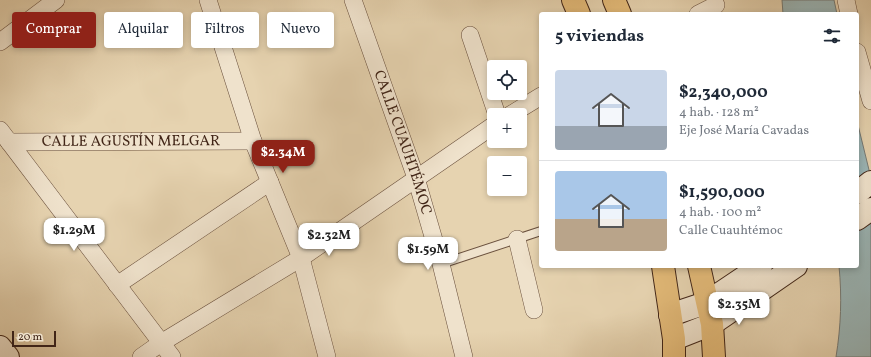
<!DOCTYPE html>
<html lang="es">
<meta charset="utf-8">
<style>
:root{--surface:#fff;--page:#f2f2f3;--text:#1f2937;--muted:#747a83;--line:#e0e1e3;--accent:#8f2418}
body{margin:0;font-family:Vollkorn,serif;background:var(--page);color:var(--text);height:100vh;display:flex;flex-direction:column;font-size:15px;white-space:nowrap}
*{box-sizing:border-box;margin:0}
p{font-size:13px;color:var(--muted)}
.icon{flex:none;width:22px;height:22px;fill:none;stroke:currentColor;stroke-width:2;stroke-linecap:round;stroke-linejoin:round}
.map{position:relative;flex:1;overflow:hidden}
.sheet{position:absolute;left:539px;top:12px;width:320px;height:256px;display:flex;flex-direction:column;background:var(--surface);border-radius:4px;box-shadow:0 2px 6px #0003}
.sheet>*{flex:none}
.guide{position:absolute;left:12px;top:12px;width:380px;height:36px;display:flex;gap:8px}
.buttons{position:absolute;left:487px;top:60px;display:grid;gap:8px}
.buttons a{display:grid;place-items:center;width:40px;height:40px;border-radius:4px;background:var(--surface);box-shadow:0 2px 6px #0003;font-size:20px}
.scale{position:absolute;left:12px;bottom:10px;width:44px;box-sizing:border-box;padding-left:4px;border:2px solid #412517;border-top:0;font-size:11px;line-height:14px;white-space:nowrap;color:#412517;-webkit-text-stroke:3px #efe2cc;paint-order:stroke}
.price{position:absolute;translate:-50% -34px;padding:0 9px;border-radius:8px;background:#fff;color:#222;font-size:13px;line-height:26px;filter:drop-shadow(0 1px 2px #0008)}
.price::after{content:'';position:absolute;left:50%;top:24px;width:12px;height:9px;margin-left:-6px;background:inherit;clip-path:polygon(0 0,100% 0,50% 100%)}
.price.selected{background:var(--accent);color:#fff}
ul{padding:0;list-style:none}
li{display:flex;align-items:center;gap:12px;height:100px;padding:0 16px}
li+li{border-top:1px solid var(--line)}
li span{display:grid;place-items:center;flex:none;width:112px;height:80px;border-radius:4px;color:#555}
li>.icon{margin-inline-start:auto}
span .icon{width:48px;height:48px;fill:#fffc;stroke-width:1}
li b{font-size:17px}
h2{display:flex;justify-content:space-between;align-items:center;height:48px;padding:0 16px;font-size:17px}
.pill{padding:0 14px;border-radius:4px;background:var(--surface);box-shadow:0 2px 6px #0003;font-size:14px;line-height:36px}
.pill.selected{background:var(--accent);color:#fff}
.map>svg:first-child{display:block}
.water{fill:#9ab5b6;stroke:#767b76}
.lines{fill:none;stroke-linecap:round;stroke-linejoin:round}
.lane-casing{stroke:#6a503d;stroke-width:10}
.street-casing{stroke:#6a503d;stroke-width:18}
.secondary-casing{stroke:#412517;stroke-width:24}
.primary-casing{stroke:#412517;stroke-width:24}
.lane{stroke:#efe2cc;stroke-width:8}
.street{stroke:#efe2cc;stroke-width:17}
.secondary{stroke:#efe2cc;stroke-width:22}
.primary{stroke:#e3ba78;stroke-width:22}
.labels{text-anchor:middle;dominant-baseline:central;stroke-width:3;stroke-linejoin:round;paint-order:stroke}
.street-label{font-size:15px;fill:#412517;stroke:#efe2cc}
</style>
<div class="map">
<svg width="871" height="357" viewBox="0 0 871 357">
<rect width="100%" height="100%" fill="#e6d3b0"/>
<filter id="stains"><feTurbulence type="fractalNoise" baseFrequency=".005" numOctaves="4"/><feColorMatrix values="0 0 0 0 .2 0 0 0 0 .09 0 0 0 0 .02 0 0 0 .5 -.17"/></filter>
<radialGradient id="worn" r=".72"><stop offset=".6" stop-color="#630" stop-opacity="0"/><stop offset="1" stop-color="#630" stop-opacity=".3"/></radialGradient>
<g class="water">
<path d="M782,0H834L837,14H783Z"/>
<path d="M857,121L871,178V357H836C841,326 842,297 839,266H857Z"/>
</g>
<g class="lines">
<defs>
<path id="lane" d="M441,264L541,231"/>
<g id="street">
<path d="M208,0L253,141L301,258L327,357"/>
<path id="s1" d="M353,0L416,178L441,264L464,357"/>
<path d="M846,0L849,14"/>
<path d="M698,14L716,5"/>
<path d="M470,35L497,115"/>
<path d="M0,42L56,0"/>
<path d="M857,52L871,101"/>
<path d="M510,115L541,96"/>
<path d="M0,130L172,357"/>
<path id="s2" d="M9,142L253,141"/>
<path d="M517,239L534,310"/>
<path d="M117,285L270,182"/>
<path d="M141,357L161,343L301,258L494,125"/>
</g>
<g id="secondary">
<path d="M857,193L871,182"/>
<path d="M857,219L871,209"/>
<path d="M670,315L706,303L761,266"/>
<path d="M674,339L712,324L796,266"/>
<path d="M0,347L8,357"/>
</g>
<g id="primary">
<path d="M573,0L579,14"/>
<path d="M614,0L620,14"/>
<path d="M663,266L674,339V357"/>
<path d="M699,266L712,324L714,357"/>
</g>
</defs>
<use href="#lane" class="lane-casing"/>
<use href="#street" class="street-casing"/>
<use href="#secondary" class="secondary-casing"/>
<use href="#primary" class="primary-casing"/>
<use href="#lane" class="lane"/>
<use href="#street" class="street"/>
<use href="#secondary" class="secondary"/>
<use href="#primary" class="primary"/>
</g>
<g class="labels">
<g class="street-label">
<text stroke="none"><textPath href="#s2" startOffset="122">CALLE AGUSTÍN MELGAR</textPath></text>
<text stroke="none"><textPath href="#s1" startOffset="151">CALLE CUAUHTÉMOC</textPath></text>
</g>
</g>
<rect width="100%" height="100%" filter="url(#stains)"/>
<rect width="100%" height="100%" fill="url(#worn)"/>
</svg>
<div class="buttons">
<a><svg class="icon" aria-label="locate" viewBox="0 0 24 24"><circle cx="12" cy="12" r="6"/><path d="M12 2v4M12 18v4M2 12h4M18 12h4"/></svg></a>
<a>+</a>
<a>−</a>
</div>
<div class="scale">20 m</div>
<b class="price selected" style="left:283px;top:174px">$2.34M</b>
<b class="price" style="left:74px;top:252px">$1.29M</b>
<b class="price" style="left:329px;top:257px">$2.32M</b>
<b class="price" style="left:428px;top:271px">$1.59M</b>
<b class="price" style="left:739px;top:326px">$2.35M</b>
<div class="guide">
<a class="pill selected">Comprar</a>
<a class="pill">Alquilar</a>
<a class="pill">Filtros</a>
<a class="pill">Nuevo</a>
</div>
<section class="sheet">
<h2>5 viviendas<svg class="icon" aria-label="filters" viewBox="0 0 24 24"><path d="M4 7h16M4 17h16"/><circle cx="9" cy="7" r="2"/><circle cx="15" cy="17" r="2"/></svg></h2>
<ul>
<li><span style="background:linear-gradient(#c9d6e8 70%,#9aa5b1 0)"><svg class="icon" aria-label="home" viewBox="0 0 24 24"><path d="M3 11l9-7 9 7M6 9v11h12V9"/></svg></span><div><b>$2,340,000</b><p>4 hab. · 128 m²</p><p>Eje José María Cavadas</p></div></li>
<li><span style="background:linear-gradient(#a9c7e8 60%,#b9a48a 0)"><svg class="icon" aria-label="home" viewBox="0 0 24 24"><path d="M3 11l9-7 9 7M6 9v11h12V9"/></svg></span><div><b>$1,590,000</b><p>4 hab. · 100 m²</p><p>Calle Cuauhtémoc</p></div></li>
</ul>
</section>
</div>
